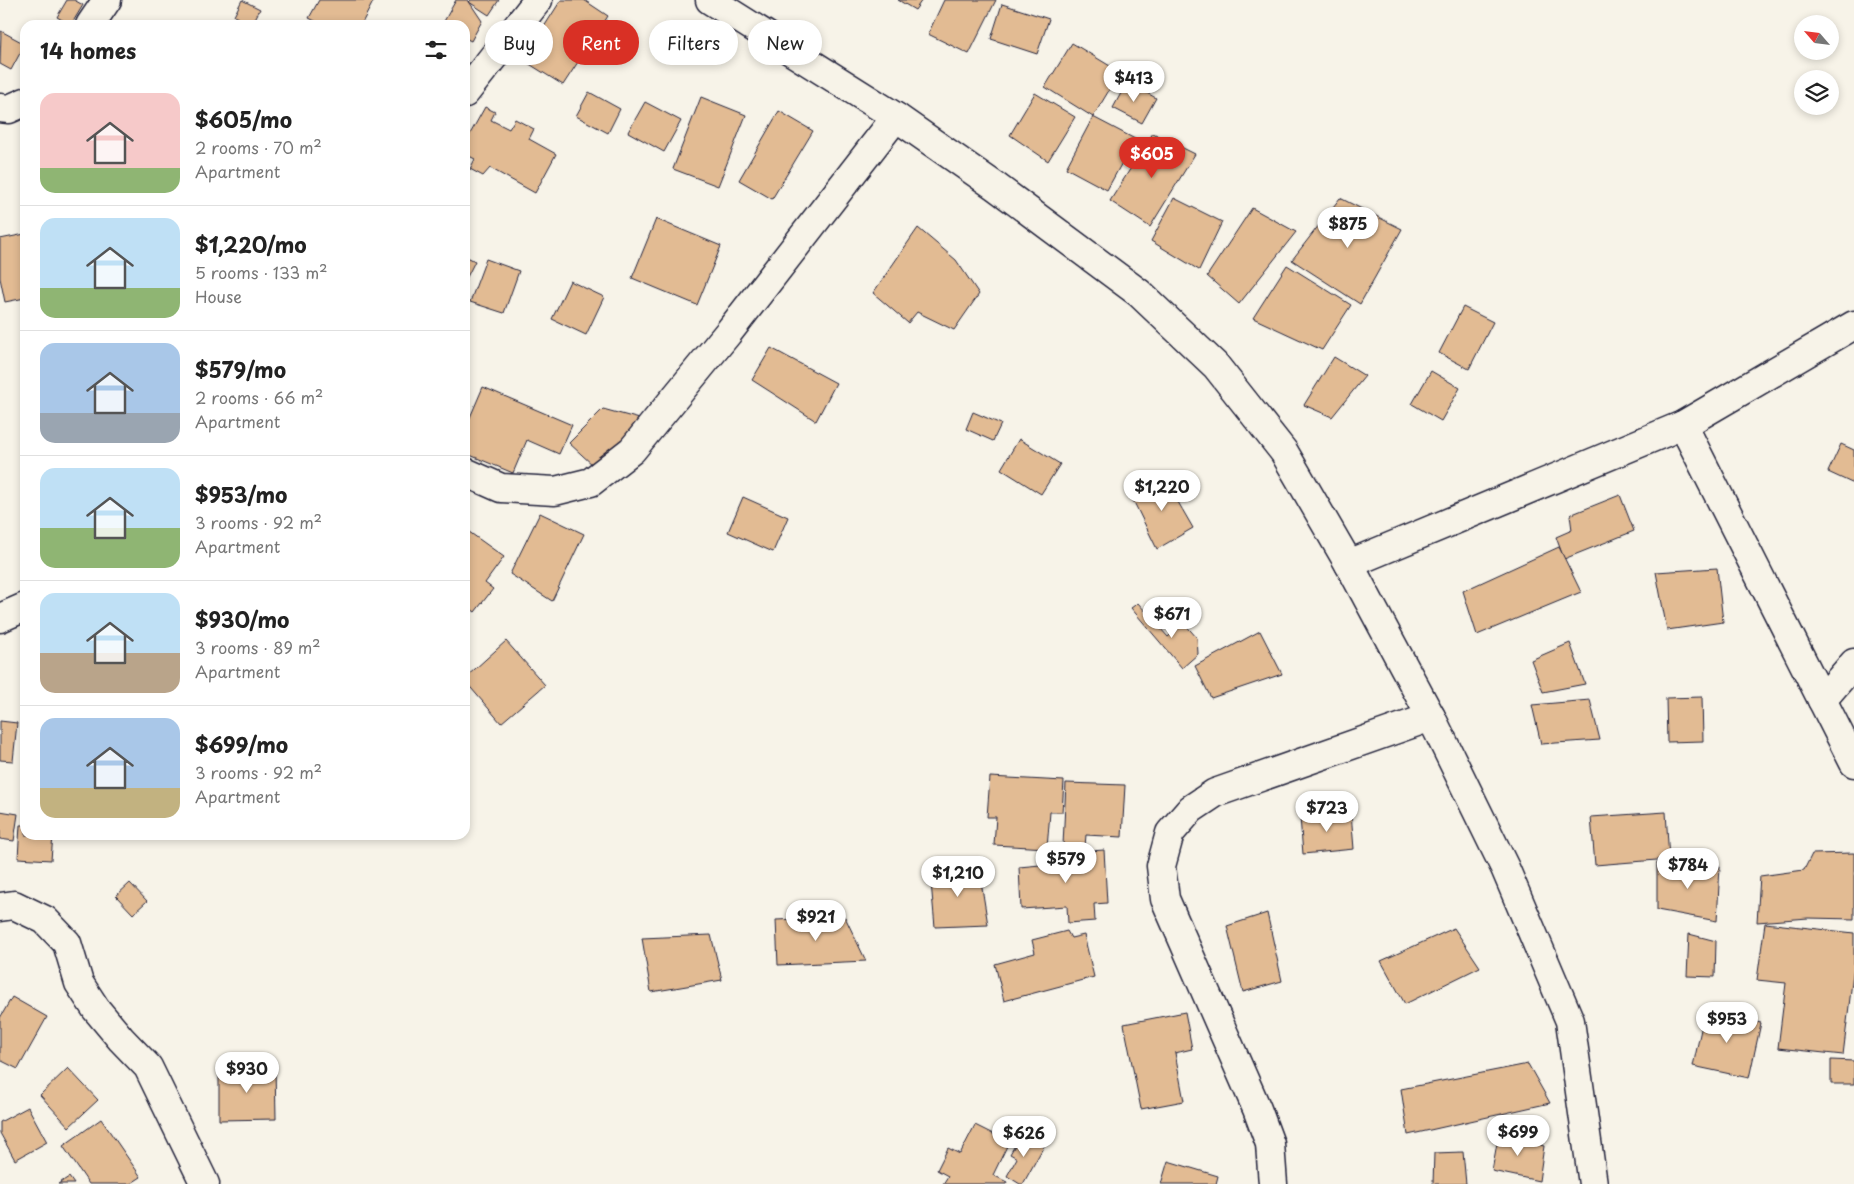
<!DOCTYPE html>
<meta charset="utf-8">
<style>
:root{--surface:#fff;--page:#f2f2f2;--text:#222;--muted:#767676;--line:#e0e0e0;--accent:#d93025}
body{margin:0;font-family:"Playpen Sans",sans-serif;background:var(--page);color:var(--text);height:100vh;display:flex;flex-direction:column;font-size:19px;white-space:nowrap}
*{box-sizing:border-box;margin:0}
p{font-size:16px;color:var(--muted)}
.icon{flex:none;width:28px;height:28px;fill:none;stroke:currentColor;stroke-width:2;stroke-linecap:round;stroke-linejoin:round}
.map{position:relative;flex:1;overflow:hidden}
.sheet{position:absolute;left:20px;top:20px;width:450px;height:820px;display:flex;flex-direction:column;background:var(--surface);border-radius:15px;box-shadow:0 2px 8px #0003}
.sheet>*{flex:none}
.top-card{position:absolute;left:485px;top:20px;width:475px;height:45px;display:flex;gap:10px}
.needle{width:32px;rotate:298deg}
.controls{position:absolute;left:1794px;top:15px;display:grid;gap:10px}
.controls a{display:grid;place-items:center;width:45px;height:45px;border-radius:50%;background:var(--surface);box-shadow:0 2px 8px #0003;font-size:25px}
.price{position:absolute;translate:-50% -42px;padding:0 11px;border-radius:18px;background:#fff;color:#222;font-size:16px;line-height:32px;filter:drop-shadow(0 1px 2px #0008)}
.price::after{content:'';position:absolute;left:50%;top:30px;width:15px;height:11px;margin-left:-8px;background:inherit;clip-path:polygon(0 0,100% 0,50% 100%)}
.price.selected{background:var(--accent);color:#fff}
ul{padding:0;list-style:none}
li{display:flex;align-items:center;gap:15px;height:125px;padding:0 20px}
li+li{border-top:1px solid var(--line)}
li span{display:grid;place-items:center;flex:none;width:140px;height:100px;border-radius:15px;color:#555}
li>.icon{margin-inline-start:auto}
span .icon{width:60px;height:60px;fill:#fffc;stroke-width:1}
li b{font-size:21px}
h2{display:flex;justify-content:space-between;align-items:center;height:60px;padding:0 20px;font-size:21px}
.pill{padding:0 18px;border-radius:22px;background:var(--surface);box-shadow:0 2px 8px #0003;font-size:18px;line-height:45px}
.pill.selected{background:var(--accent);color:#fff}
.map>svg:first-child{display:block}
.building{fill:#e2bb93;stroke:#22223b}
.lines{fill:none;stroke-linecap:round;stroke-linejoin:round}
.minor-casing{stroke:#22223b;stroke-width:31}
.minor{stroke:#f7f3e8;stroke-width:28}
</style>
<div class="map">
<svg width="1854" height="1184" viewBox="0 0 1854 1184">
<rect width="100%" height="100%" fill="#f7f3e8"/>
<filter id="ink" filterUnits="userSpaceOnUse"><feTurbulence type="fractalNoise" baseFrequency=".02" numOctaves="2"/><feDisplacementMap in="SourceGraphic" scale="10" xChannelSelector="R" yChannelSelector="G"/><feConvolveMatrix kernelMatrix="1 2 1 2 8 2 1 2 1" color-interpolation-filters="sRGB"/></filter>
<g filter="url(#ink)">
<g class="building">
<path d="M67,0H74L83,5L71,25L57,17Z"/>
<path d="M242,0L260,9L252,25L234,16Z"/>
<path d="M319,0H374L361,25H323L309,18Z"/>
<path d="M456,0H468L482,21L471,41L465,38V25H442Z"/>
<path d="M471,0H499L489,15L469,2Z"/>
<path d="M561,0H584L608,16L563,85L523,60Z"/>
<path d="M898,0H922L915,10Z"/>
<path d="M944,0H996L969,54L928,34Z"/>
<path d="M1002,4L1049,19L1037,54L991,39Z"/>
<path d="M1,31L25,44L11,70L0,64Z"/>
<path d="M1072,43L1120,72L1093,117L1045,87Z"/>
<path d="M1127,82L1156,98L1142,123L1113,108Z"/>
<path d="M589,92L620,109L608,133L576,116Z"/>
<path d="M1035,93L1075,117L1048,161L1010,135Z"/>
<path d="M701,97L746,115L718,186L673,169Z"/>
<path d="M645,102L681,121L664,152L628,132Z"/>
<path d="M485,107L495,112L491,120L509,129L515,119L534,129L529,139L556,154L535,193L490,168L483,176L470,169L475,159L465,154V143Z"/>
<path d="M779,111L813,131L772,199L739,180Z"/>
<path d="M1093,117L1135,139L1107,190L1066,168Z"/>
<path d="M1153,133L1195,154L1150,227L1110,201Z"/>
<path d="M1174,198L1222,222L1199,270L1151,241Z"/>
<path d="M1340,198L1402,229L1360,304L1292,260Z"/>
<path d="M1252,208L1296,232L1239,304L1207,276Z"/>
<path d="M656,219L721,246L697,305L632,278Z"/>
<path d="M918,228L956,260L979,294L954,330L917,312L908,323L873,293Z"/>
<path d="M25,234V298L5,302L0,278V239Z"/>
<path d="M465,256L475,261L465,281Z"/>
<path d="M486,259L519,271L504,313L470,302Z"/>
<path d="M1287,265L1351,305L1322,350L1253,318Z"/>
<path d="M570,281L604,297L586,335L552,319Z"/>
<path d="M1463,307L1493,322L1469,369L1439,353Z"/>
<path d="M771,348L836,383L816,421L752,380Z"/>
<path d="M1334,357L1365,376L1332,417L1304,405Z"/>
<path d="M1431,371L1460,388L1441,421L1412,404Z"/>
<path d="M483,387L572,425L559,454L527,440L513,473L465,453V429Z"/>
<path d="M603,409L647,421L594,466L569,443Z"/>
<path d="M973,412L1001,424L993,441L966,429Z"/>
<path d="M1019,439L1060,464L1041,494L1001,469Z"/>
<path d="M1841,444L1854,450V484L1828,472Z"/>
<path d="M1162,474L1193,528L1157,549L1132,498Z"/>
<path d="M1620,495L1634,531L1564,559L1556,537L1572,530L1570,515Z"/>
<path d="M743,497L788,517L773,552L728,532Z"/>
<path d="M540,513L584,534L552,601L510,574Z"/>
<path d="M465,529L504,557L485,583L493,589L475,612L467,606L465,608Z"/>
<path d="M1559,547L1581,592L1477,635L1463,591Z"/>
<path d="M1717,568L1723,622L1667,630L1656,572Z"/>
<path d="M1138,603L1168,637L1184,623L1197,638L1198,654L1182,668L1131,608Z"/>
<path d="M1260,631L1282,674L1211,698L1195,666Z"/>
<path d="M506,641L545,685L501,723L465,681V678Z"/>
<path d="M1570,643L1585,684L1543,692L1531,660Z"/>
<path d="M1702,697L1703,741L1667,742L1666,698Z"/>
<path d="M1590,700L1600,740L1541,744L1532,705Z"/>
<path d="M0,721L17,723L13,761L0,760Z"/>
<path d="M990,777L1064,781L1062,812H1050L1047,848L994,845L996,817H987Z"/>
<path d="M1066,783L1125,785L1122,837L1086,835L1085,846L1063,845Z"/>
<path d="M0,811L18,814L14,841L0,839Z"/>
<path d="M1666,812L1669,859L1595,865L1591,817Z"/>
<path d="M1351,813L1354,849L1303,854L1300,817Z"/>
<path d="M20,825H25V835H53L51,860L18,858Z"/>
<path d="M1104,850L1107,903L1094,904L1095,921L1068,923L1067,906L1021,909L1019,867L1051,864L1050,854Z"/>
<path d="M1854,853V919L1808,918L1757,922L1760,876L1804,870L1812,854Z"/>
<path d="M1657,862L1720,866L1717,921L1657,910Z"/>
<path d="M979,869L988,925L935,927L930,871Z"/>
<path d="M130,883L147,901L133,914L116,896Z"/>
<path d="M1267,913L1282,981L1243,992L1227,926Z"/>
<path d="M845,917L866,961L778,965L776,920Z"/>
<path d="M1765,923L1854,933V965L1843,1055L1778,1048L1786,983L1757,980Z"/>
<path d="M1454,928L1480,967L1405,1004L1381,961Z"/>
<path d="M1067,931L1071,938L1084,935L1094,977L1004,1001L995,964L1035,953L1032,940Z"/>
<path d="M1689,934L1716,941L1715,977L1687,976Z"/>
<path d="M711,935L722,980L651,992L642,938Z"/>
<path d="M12,997L47,1017L18,1069L0,1060V1018Z"/>
<path d="M1705,1011L1761,1023L1749,1078L1693,1066Z"/>
<path d="M1185,1012L1192,1049L1175,1053L1184,1101L1141,1109L1124,1024Z"/>
<path d="M1831,1060L1854,1061V1084H1831Z"/>
<path d="M1528,1064L1550,1103L1408,1135L1401,1089Z"/>
<path d="M275,1067L276,1119L219,1120V1068Z"/>
<path d="M68,1068L98,1100L69,1127L40,1095Z"/>
<path d="M28,1107L47,1142L15,1160L0,1133V1122Z"/>
<path d="M101,1119L141,1177L130,1184H89L63,1146Z"/>
<path d="M975,1125L1009,1142L993,1175L1007,1182L1006,1184H943L948,1176L937,1170L948,1148L960,1154Z"/>
<path d="M1499,1132L1544,1146L1539,1181L1492,1171Z"/>
<path d="M1022,1133L1044,1146L1023,1184H1020L1007,1176L1017,1158L1010,1154Z"/>
<path d="M1463,1152L1466,1184H1433L1434,1153Z"/>
<path d="M1168,1161L1218,1176L1216,1184H1161Z"/>
<path d="M69,1177L74,1184H58Z"/>
</g>
<g class="lines">
<defs>
<g id="minor">
<path d="M710,0L896,117L995,186L1139,293L1216,366L1284,452L1349,564L1431,717L1505,868L1570,1021L1593,1184"/>
<path d="M90,25L107,0"/>
<path d="M465,93L538,0"/>
<path d="M0,108L9,109L25,102"/>
<path d="M1683,425L1854,763"/>
<path d="M465,472L501,488L555,491L591,482L632,450L728,333L896,117"/>
<path d="M1349,564L1683,425L1854,325"/>
<path d="M0,618L25,607"/>
<path d="M1822,700L1854,663"/>
<path d="M0,907L14,905L45,920L67,943L79,983L96,1009L121,1039L148,1067L205,1184"/>
<path d="M1273,1184L1270,1144L1257,1109L1165,899L1161,866L1170,833L1191,809L1215,793L1431,717"/>
</g>
</defs>
<use href="#minor" class="minor-casing"/>
<use href="#minor" class="minor"/>
</g>
</g>
</svg>
<div class="controls">
<a><svg class="needle" viewBox="-14 -14 28 28"><path d="M0-13l5 13h-10z" fill="#e53935"/><path d="M0 13l5-13h-10z" fill="#767676"/></svg></a>
<a><svg class="icon" aria-label="layers" viewBox="0 0 24 24"><path d="M12 4l9 5-9 5-9-5zM3 14l9 5 9-5"/></svg></a>
</div>
<b class="price" style="left:1134px;top:103px">$413</b>
<b class="price selected" style="left:1152px;top:179px">$605</b>
<b class="price" style="left:1348px;top:249px">$875</b>
<b class="price" style="left:1162px;top:512px">$1,220</b>
<b class="price" style="left:1172px;top:639px">$671</b>
<b class="price" style="left:1327px;top:833px">$723</b>
<b class="price" style="left:1066px;top:884px">$579</b>
<b class="price" style="left:1688px;top:890px">$784</b>
<b class="price" style="left:958px;top:898px">$1,210</b>
<b class="price" style="left:816px;top:942px">$921</b>
<b class="price" style="left:1727px;top:1044px">$953</b>
<b class="price" style="left:247px;top:1094px">$930</b>
<b class="price" style="left:1518px;top:1157px">$699</b>
<b class="price" style="left:1024px;top:1158px">$626</b>
<div class="top-card">
<a class="pill">Buy</a>
<a class="pill selected">Rent</a>
<a class="pill">Filters</a>
<a class="pill">New</a>
</div>
<section class="sheet">
<h2>14 homes<svg class="icon" aria-label="filters" viewBox="0 0 24 24"><path d="M4 7h16M4 17h16"/><circle cx="9" cy="7" r="2"/><circle cx="15" cy="17" r="2"/></svg></h2>
<ul>
<li><span style="background:linear-gradient(#f6c9c9 75%,#8fb573 0)"><svg class="icon" aria-label="home" viewBox="0 0 24 24"><path d="M3 11l9-7 9 7M6 9v11h12V9"/></svg></span><div><b>$605/mo</b><p>2 rooms · 70 m²</p><p>Apartment</p></div></li>
<li><span style="background:linear-gradient(#bfe0f5 70%,#8fb573 0)"><svg class="icon" aria-label="home" viewBox="0 0 24 24"><path d="M3 11l9-7 9 7M6 9v11h12V9"/></svg></span><div><b>$1,220/mo</b><p>5 rooms · 133 m²</p><p>House</p></div></li>
<li><span style="background:linear-gradient(#a9c7e8 70%,#9aa5b1 0)"><svg class="icon" aria-label="home" viewBox="0 0 24 24"><path d="M3 11l9-7 9 7M6 9v11h12V9"/></svg></span><div><b>$579/mo</b><p>2 rooms · 66 m²</p><p>Apartment</p></div></li>
<li><span style="background:linear-gradient(#bfe0f5 60%,#8fb573 0)"><svg class="icon" aria-label="home" viewBox="0 0 24 24"><path d="M3 11l9-7 9 7M6 9v11h12V9"/></svg></span><div><b>$953/mo</b><p>3 rooms · 92 m²</p><p>Apartment</p></div></li>
<li><span style="background:linear-gradient(#bfe0f5 60%,#b9a48a 0)"><svg class="icon" aria-label="home" viewBox="0 0 24 24"><path d="M3 11l9-7 9 7M6 9v11h12V9"/></svg></span><div><b>$930/mo</b><p>3 rooms · 89 m²</p><p>Apartment</p></div></li>
<li><span style="background:linear-gradient(#a9c7e8 70%,#c2b280 0)"><svg class="icon" aria-label="home" viewBox="0 0 24 24"><path d="M3 11l9-7 9 7M6 9v11h12V9"/></svg></span><div><b>$699/mo</b><p>3 rooms · 92 m²</p><p>Apartment</p></div></li>
</ul>
</section>
</div>
